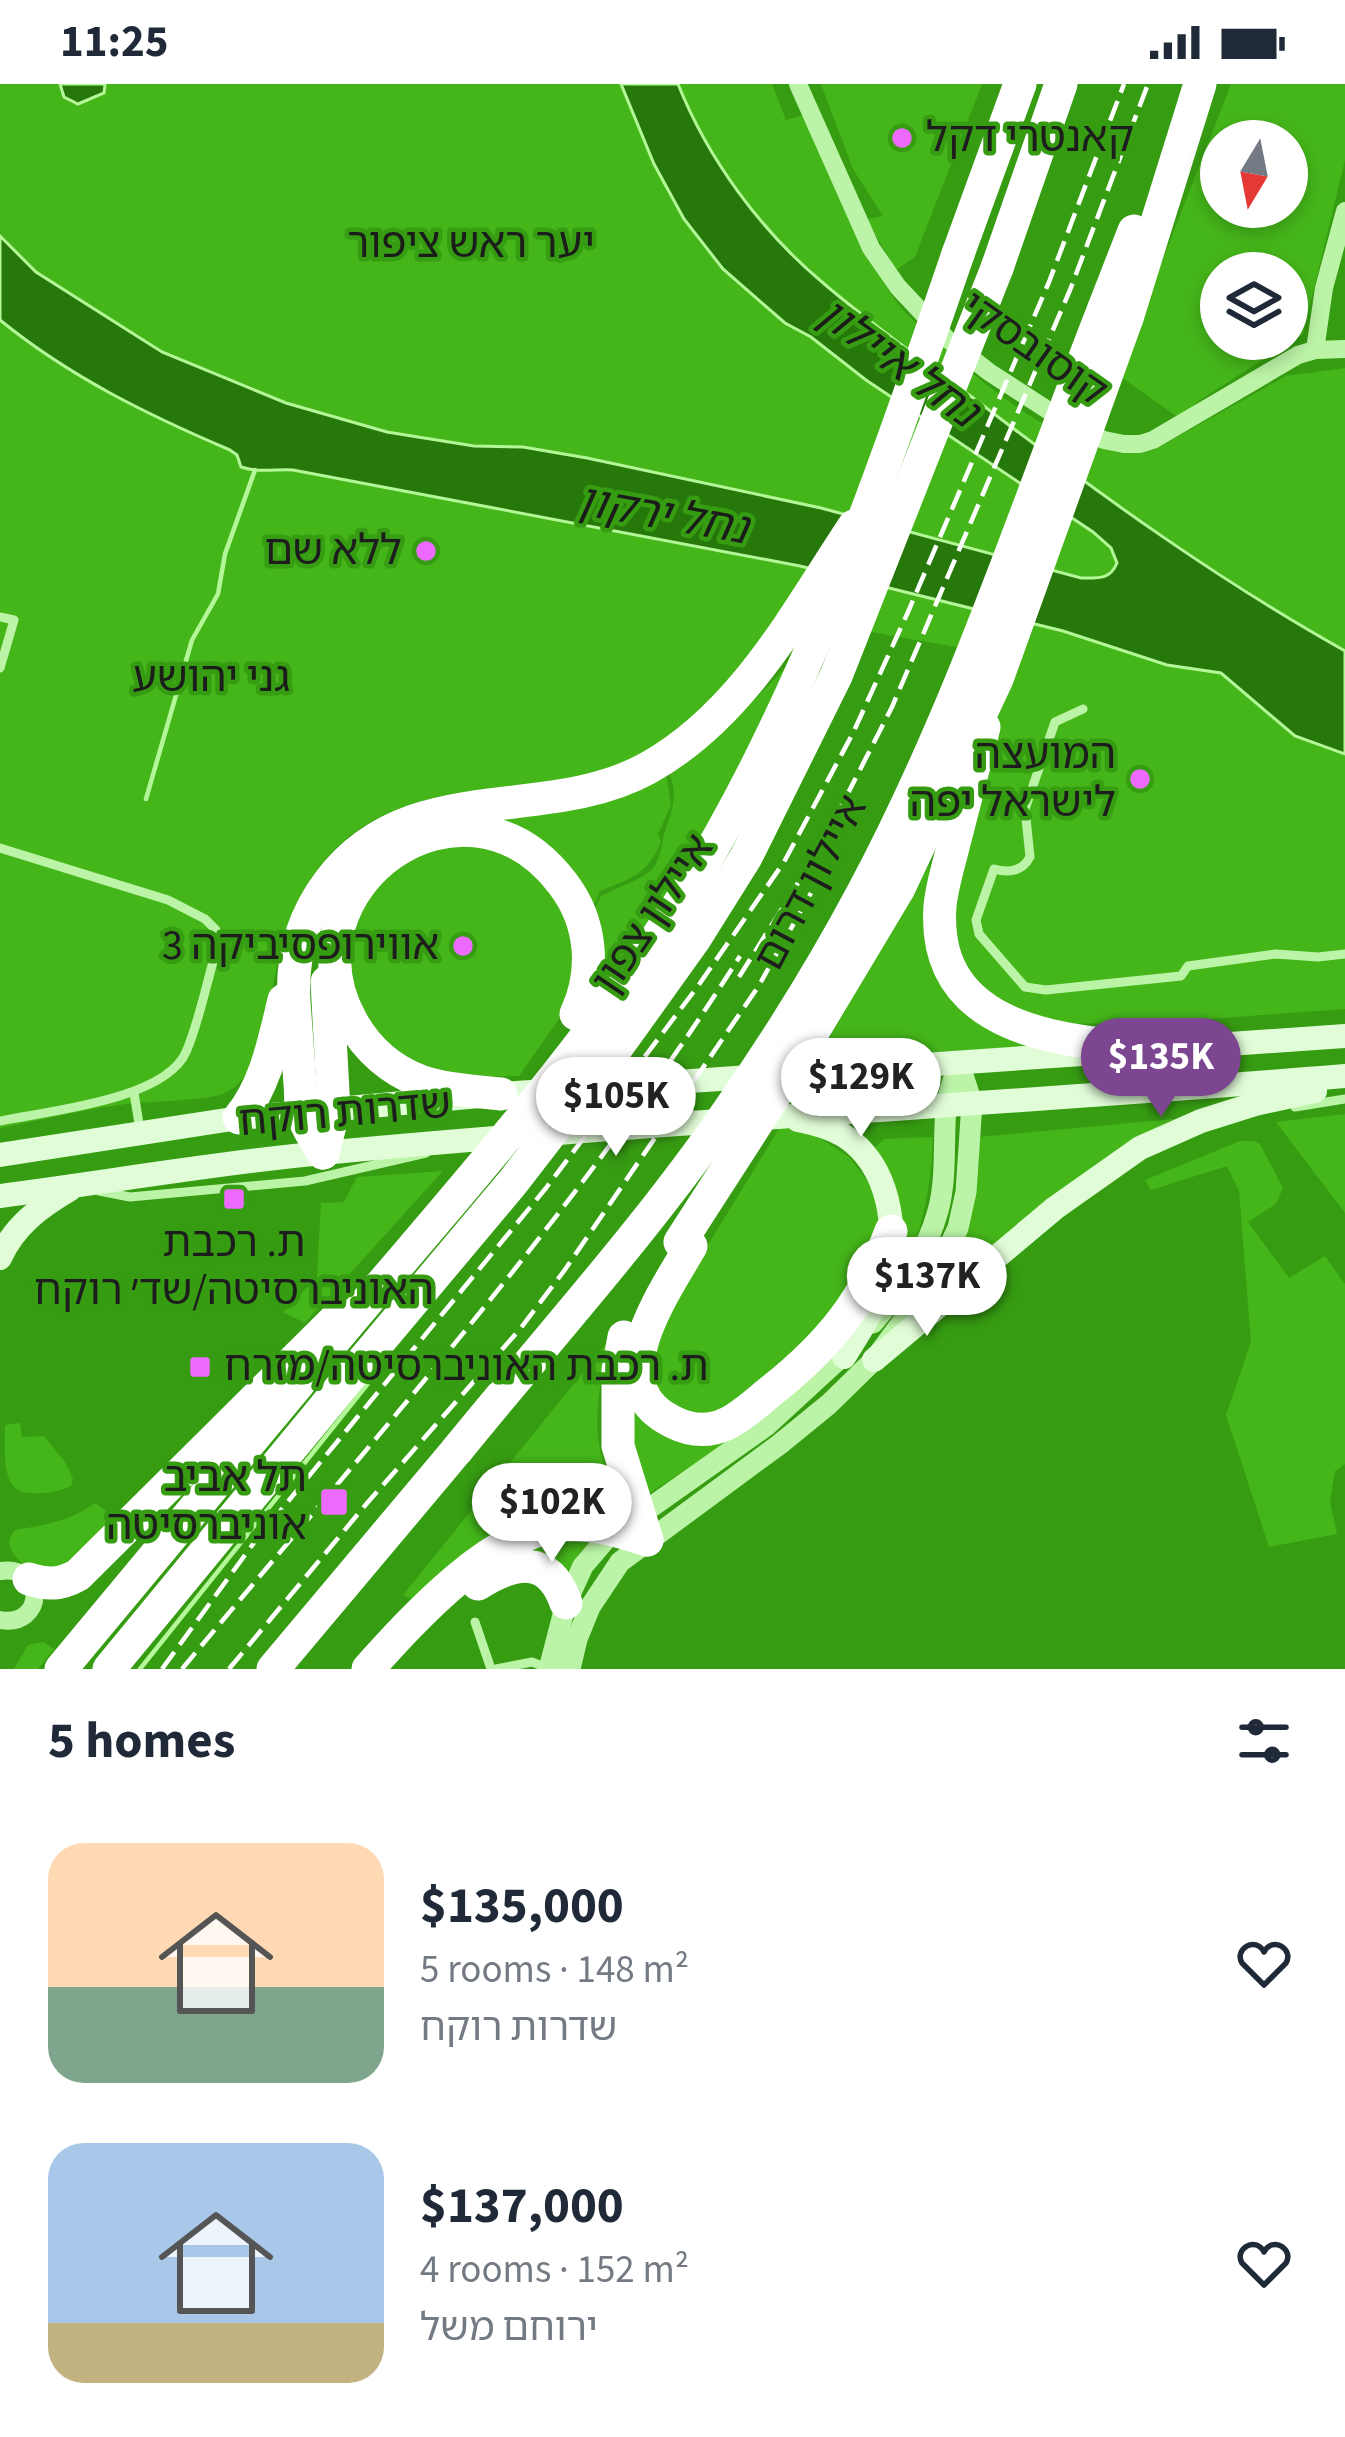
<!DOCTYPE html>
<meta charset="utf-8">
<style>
:root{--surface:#fff;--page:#f6f6f7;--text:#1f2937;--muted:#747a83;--accent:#7c4691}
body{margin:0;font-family:"Source Sans 3","Noto Sans Hebrew",sans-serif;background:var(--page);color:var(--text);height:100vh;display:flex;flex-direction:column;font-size:45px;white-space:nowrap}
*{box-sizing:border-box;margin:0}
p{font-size:39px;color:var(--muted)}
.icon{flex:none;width:66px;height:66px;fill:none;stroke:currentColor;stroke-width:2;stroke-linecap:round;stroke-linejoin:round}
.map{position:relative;height:1585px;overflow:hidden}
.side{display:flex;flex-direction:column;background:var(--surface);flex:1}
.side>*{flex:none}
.needle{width:78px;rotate:190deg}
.buttons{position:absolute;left:1200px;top:36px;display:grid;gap:24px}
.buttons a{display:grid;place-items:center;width:108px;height:108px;border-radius:50%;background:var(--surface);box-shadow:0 6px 18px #0003;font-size:60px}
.price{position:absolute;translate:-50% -102px;padding:0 27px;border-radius:42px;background:#fff;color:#222;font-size:39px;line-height:78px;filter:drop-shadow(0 3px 6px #0008)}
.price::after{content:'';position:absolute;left:50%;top:72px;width:36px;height:27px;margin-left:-18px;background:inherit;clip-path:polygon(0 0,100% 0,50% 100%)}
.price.active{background:var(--accent);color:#fff}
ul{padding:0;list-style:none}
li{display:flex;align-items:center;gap:36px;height:300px;padding:0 48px}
li span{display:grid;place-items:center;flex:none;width:336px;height:240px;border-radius:36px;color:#555}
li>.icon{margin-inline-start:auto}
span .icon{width:144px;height:144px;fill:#fffc;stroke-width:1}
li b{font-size:51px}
h2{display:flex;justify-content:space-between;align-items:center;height:144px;padding:0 48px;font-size:51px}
.status{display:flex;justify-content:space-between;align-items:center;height:84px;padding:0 60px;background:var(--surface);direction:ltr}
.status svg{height:33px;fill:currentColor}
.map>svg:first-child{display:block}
.green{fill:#45b61a;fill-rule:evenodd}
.water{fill:#27780b;stroke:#b4f798;stroke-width:3}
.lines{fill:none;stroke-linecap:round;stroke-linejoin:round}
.stream{stroke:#b4f798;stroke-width:4.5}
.service{stroke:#bcf4a7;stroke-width:9}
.minor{stroke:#bcf4a7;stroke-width:18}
.tertiary{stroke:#bcf4a7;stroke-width:21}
.secondary{stroke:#e1fdd7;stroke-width:24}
.motorway{stroke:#fff;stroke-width:33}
.rail{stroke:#fff;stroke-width:4.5;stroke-dasharray:21 9;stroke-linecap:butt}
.motorway-bridge{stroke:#fff;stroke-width:33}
.poi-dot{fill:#ee6aff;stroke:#369c12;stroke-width:4.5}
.labels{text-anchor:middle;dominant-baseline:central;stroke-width:9;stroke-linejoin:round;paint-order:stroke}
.poi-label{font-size:42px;fill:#1d1d1d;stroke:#369c12;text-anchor:end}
.park-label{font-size:42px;fill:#1b1d1a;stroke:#369c12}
.street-label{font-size:42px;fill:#1d1d1d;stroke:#369c12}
.water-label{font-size:45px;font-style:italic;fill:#1a1d19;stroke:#369c12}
</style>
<div class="status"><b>11:25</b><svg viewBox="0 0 49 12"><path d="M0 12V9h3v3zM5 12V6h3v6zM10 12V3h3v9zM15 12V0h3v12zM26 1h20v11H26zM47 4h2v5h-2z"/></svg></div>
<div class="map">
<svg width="1345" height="1585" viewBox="0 0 1345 1585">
<rect width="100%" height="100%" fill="#369c12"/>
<g class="green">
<path d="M0,0H621L654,80L684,135L785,239L811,253L866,296L1093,448L1111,464L1117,479C1110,497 1098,494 1081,494L821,424L587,374L523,364L474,362L387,348L286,319L162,268L36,188L0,152Z"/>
<path d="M678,0H772L786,36L803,31C830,93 855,156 893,213C905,231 923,245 938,259C991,307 1078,381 1154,366L1286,292L1345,284V567C1220,497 1103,413 989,326C934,284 875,244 822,198C760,146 708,75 678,0Z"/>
<path d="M821,0H982L915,173L896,186L866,135L883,132L853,85Z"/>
<path d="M1231,0H1345V76L1303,250L1200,316L1179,334L1118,291ZM1221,57H1287V123H1221ZM1221,189H1287V255H1221Z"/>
<path d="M0,236C64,288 140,327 216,360C245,372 261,384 293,386L800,482L1063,547L1167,581L1221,589L1295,652L1345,670V925L1168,938L1068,940L1009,926L970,893L950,833L992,644L1017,574L776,531C746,587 693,643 636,673C613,685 584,691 558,696C492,706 422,706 364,742C334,760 308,793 294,825C272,875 273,934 251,983C247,992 234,1005 225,1009C212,1016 146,1018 126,1020C84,1025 42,1036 0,1044Z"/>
<path d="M792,577L729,704L652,836L588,930L592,830L601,812C617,803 641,797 653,784C662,773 661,759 665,747C672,727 678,712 670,691L753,617Z"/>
<path d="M666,688L671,721L658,750L661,758C647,791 632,794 600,807L591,828L486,730Z"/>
<path d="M438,760L507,766L558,812L578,878L566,925L519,992L453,993L403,976L360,930L347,863L374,800Z"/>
<path d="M930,779L929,839L933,871L1063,961L818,974Z"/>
<path d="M1345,1030V1129L1276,1038Z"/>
<path d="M1174,1035L1175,1042L931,1223L979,1053Z"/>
<path d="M782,1040L811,1048L849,1073L873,1104L881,1139L845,1222L714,1335L676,1328L651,1298L657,1244Z"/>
<path d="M933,1053C932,1099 923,1139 907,1182L897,1179L869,1070L884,1055Z"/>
<path d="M1240,1057H1254L1260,1060L1283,1104L1276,1120L1248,1138L1289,1194L1325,1172L1345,1200V1380L1335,1387L1330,1418L1337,1450L1269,1463L1226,1331L1251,1258L1239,1107L1227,1082L1151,1106L1145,1096Z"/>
<path d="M443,1087L305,1239L283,1228L317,1193L321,1119L344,1118L357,1093Z"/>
<path d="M610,1255C601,1294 589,1342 605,1382C610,1393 618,1405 624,1416L619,1427L610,1428L416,1517L403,1511Z"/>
<path d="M633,1295L642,1330L759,1339L645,1412L630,1369Z"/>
<path d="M20,1339L22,1353L44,1352L65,1378L73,1395L71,1402C57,1408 45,1410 30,1409C0,1409 5,1365 5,1341Z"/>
<path d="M95,1419L122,1438L76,1484H28C16,1475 1,1461 15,1446C46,1441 70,1437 95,1419Z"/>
<path d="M597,1451L581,1467L567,1489L525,1466L533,1462Z"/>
<path d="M43,1558L54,1565L38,1585H14L28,1561Z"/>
</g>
<g class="water">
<path d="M60,0H105V1L104,9L78,20L64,13Z"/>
<path d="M621,0H678C708,75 760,146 822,198C875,244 934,284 989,326C1103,413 1220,497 1345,567V670L1295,652L1221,589L1167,581L1063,547L800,482L293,386C275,385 259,389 241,383L237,371L230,366C148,331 70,293 0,236V152L36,188L162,268L286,319L387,348L474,362L523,363L587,374L821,424L1081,494C1098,494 1110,496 1117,479L1111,464L1093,448L866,296L811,253L785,239L723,185L684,135L654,80Z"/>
</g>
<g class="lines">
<g class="stream">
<path d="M146,715L192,556L218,510L225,470L255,386"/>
<path d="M140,1585L378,1287"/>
</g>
<g class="service">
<path d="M0,533L14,536L0,584"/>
<path d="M1083,625L1055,638L1025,725L1030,773C1022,788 1008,789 994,785L976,836L979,850L1025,903L1046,906L1181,892L1188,882L1276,870L1318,873L1345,870"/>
<path d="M0,764L168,816L205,835L216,846L218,861C208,892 199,939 186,968C165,1016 48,1027 0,1037"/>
<path d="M134,1009L140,1046"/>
<path d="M1295,1023L1345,1015"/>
<path d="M99,1107L130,1113L305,1097L426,1069"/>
<path d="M475,1538L491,1585"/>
<path d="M496,1585L532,1578L550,1585"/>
</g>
<g class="minor">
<path d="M798,0L871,164L898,203L946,254L989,288L1074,343L1104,356L1124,360H1140L1153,356L1298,271L1315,266L1345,265"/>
<path d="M1315,266L1324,204L1345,127"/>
<path d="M0,1487C47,1480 45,1544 0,1536"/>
</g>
<g class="tertiary">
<path d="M873,1239C901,1206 926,1170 938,1127C947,1094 943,1058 946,1024C948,1009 954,994 959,979"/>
<path d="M549,1585L566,1519L583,1482L606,1455L766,1342L852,1263"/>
<path d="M570,1585L577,1555L590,1523L620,1478L780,1360L829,1320L874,1276L932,1198L958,1144L966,1108L972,1019L959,979"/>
</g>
<g class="secondary">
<path d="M1144,966L1345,952"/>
<path d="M798,1036C813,1039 829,1043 843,1051C890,1081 900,1147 884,1197C876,1225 859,1248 844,1273"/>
<path d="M0,1071L239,1034L501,1010L1097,969"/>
<path d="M0,1112C108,1098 215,1079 323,1069C663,1037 1005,1020 1345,992"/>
<path d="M0,1174C14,1142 40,1123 69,1106"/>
<path d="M874,1276L1055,1124L1140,1064L1201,1037L1255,1020L1315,1007"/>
</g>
<g class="motorway">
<path d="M958,170L1020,0"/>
<path d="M997,184L1061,0"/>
<path d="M1104,224L1134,147"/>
<path d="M1127,234L1200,0"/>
<path d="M984,643C974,682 964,720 954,759C949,780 942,801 940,822C931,948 1063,958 1156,965"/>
<path d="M501,1010C474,1007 446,1006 420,997C391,986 367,965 352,938C277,804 464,668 563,800C592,838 596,887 576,930"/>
<path d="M239,1034C266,1001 274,957 284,916"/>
<path d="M323,1069C316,1056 305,1042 302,1028C300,1020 301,1009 300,1000C298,973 296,946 294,918C291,873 302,834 329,798C409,691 545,741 648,684C743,631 796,529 854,442"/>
<path d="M323,1069L334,1026L327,898"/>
<path d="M691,1162C664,1209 597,1302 673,1338C691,1347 709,1348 726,1340C743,1332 757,1318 771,1307C829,1261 865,1217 891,1147"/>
<path d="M624,1253L618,1286V1362L647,1456"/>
<path d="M29,1495C48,1501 60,1501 78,1491L340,1231"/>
<path d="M478,1500C515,1477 549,1470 566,1519"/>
<path d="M61,1585L299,1299"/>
<path d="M109,1585L352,1290"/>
<path d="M273,1585L457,1366"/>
<path d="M368,1585C414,1534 491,1448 563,1441C592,1439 619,1447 647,1456"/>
</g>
<g class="rail">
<path d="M739,893L820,764L892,623L1070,206L1148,0"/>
<path d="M162,1585L253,1460L546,1104L698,902L784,778L853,649L908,528L1049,198L1124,0"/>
<path d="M182,1585C374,1354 579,1127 740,872"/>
<path d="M229,1585L368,1418L520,1245L564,1187L758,903L811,809"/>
</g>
<g class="motorway-bridge">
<path d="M680,1158L780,1003L899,804L997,595L1127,234"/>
<path d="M327,1265C451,1116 585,972 687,807C809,610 883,387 958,170"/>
<path d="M352,1290L513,1098L618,962L694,856L746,773L836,592L997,184"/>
<path d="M457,1366C548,1254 647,1145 729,1026C777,957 822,885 862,810C962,624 1027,420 1104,224"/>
</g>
</g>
<g class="poi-dot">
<circle cx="902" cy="54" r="12"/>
<circle cx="426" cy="467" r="12"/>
<circle cx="1140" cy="695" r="12"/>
<circle cx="463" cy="862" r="12"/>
<rect x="222" y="1103" width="24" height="24" rx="6"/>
<rect x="188" y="1271" width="24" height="24" rx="6"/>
<rect x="319" y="1403" width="30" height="30" rx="6"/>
</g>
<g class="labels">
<g class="poi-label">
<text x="926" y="54" text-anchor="start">קאנטרי דקל</text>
<text x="402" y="467">ללא שם</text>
<text x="1116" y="671">המועצה<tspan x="1116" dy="48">לישראל יפה</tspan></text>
<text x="439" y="862">אווירופסיביקה 3</text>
<text x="234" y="1159" text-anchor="middle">ת. רכבת<tspan x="234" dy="48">האוניברסיטה/שד׳ רוקח</tspan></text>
<text x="224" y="1283" text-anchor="start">ת. רכבת האוניברסיטה/מזרח</text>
<text x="307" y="1394">תל אביב<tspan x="307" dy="48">אוניברסיטה</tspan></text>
</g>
<g class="park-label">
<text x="471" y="160">יער ראש ציפור</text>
<text x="211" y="594">גני יהושע</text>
</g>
<g class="street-label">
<text transform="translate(1034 265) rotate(35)">קוסובסקי</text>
<text transform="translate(811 799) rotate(-62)">איילון דרום</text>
<text transform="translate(653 830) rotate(-56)">איילון צפון</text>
<text transform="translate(345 1029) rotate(-5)">שדרות רוקח</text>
</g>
<g class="water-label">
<text transform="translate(898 279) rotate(36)">נחל איילון</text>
<text transform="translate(663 431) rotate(10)">נחל ירקון</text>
</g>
</g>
</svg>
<div class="buttons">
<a><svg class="needle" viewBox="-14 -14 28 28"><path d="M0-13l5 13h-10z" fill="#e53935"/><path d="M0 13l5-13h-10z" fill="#747a83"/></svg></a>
<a><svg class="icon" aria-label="layers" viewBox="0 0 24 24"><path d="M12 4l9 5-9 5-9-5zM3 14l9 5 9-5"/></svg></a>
</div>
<b class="price active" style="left:1161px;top:1036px">$135K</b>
<b class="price" style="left:861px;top:1056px">$129K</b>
<b class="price" style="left:616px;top:1075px">$105K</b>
<b class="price" style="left:927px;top:1255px">$137K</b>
<b class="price" style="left:552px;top:1481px">$102K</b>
</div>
<section class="side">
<h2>5 homes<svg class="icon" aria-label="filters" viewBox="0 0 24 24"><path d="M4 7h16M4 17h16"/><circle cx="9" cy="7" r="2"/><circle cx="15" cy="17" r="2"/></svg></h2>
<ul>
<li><span style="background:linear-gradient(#ffd9b3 60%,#7fa58c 0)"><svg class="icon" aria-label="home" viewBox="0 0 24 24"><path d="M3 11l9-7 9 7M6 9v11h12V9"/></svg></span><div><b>$135,000</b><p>5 rooms · 148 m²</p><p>שדרות רוקח</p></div><svg class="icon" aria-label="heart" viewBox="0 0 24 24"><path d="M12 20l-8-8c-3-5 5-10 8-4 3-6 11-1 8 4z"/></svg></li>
<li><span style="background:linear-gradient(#a9c7e8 75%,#c2b280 0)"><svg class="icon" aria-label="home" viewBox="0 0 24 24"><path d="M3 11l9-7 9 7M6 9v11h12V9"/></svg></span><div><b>$137,000</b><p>4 rooms · 152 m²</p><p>ירוחם משל</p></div><svg class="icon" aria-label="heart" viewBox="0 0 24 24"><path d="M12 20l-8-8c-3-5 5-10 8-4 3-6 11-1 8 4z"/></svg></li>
</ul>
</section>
